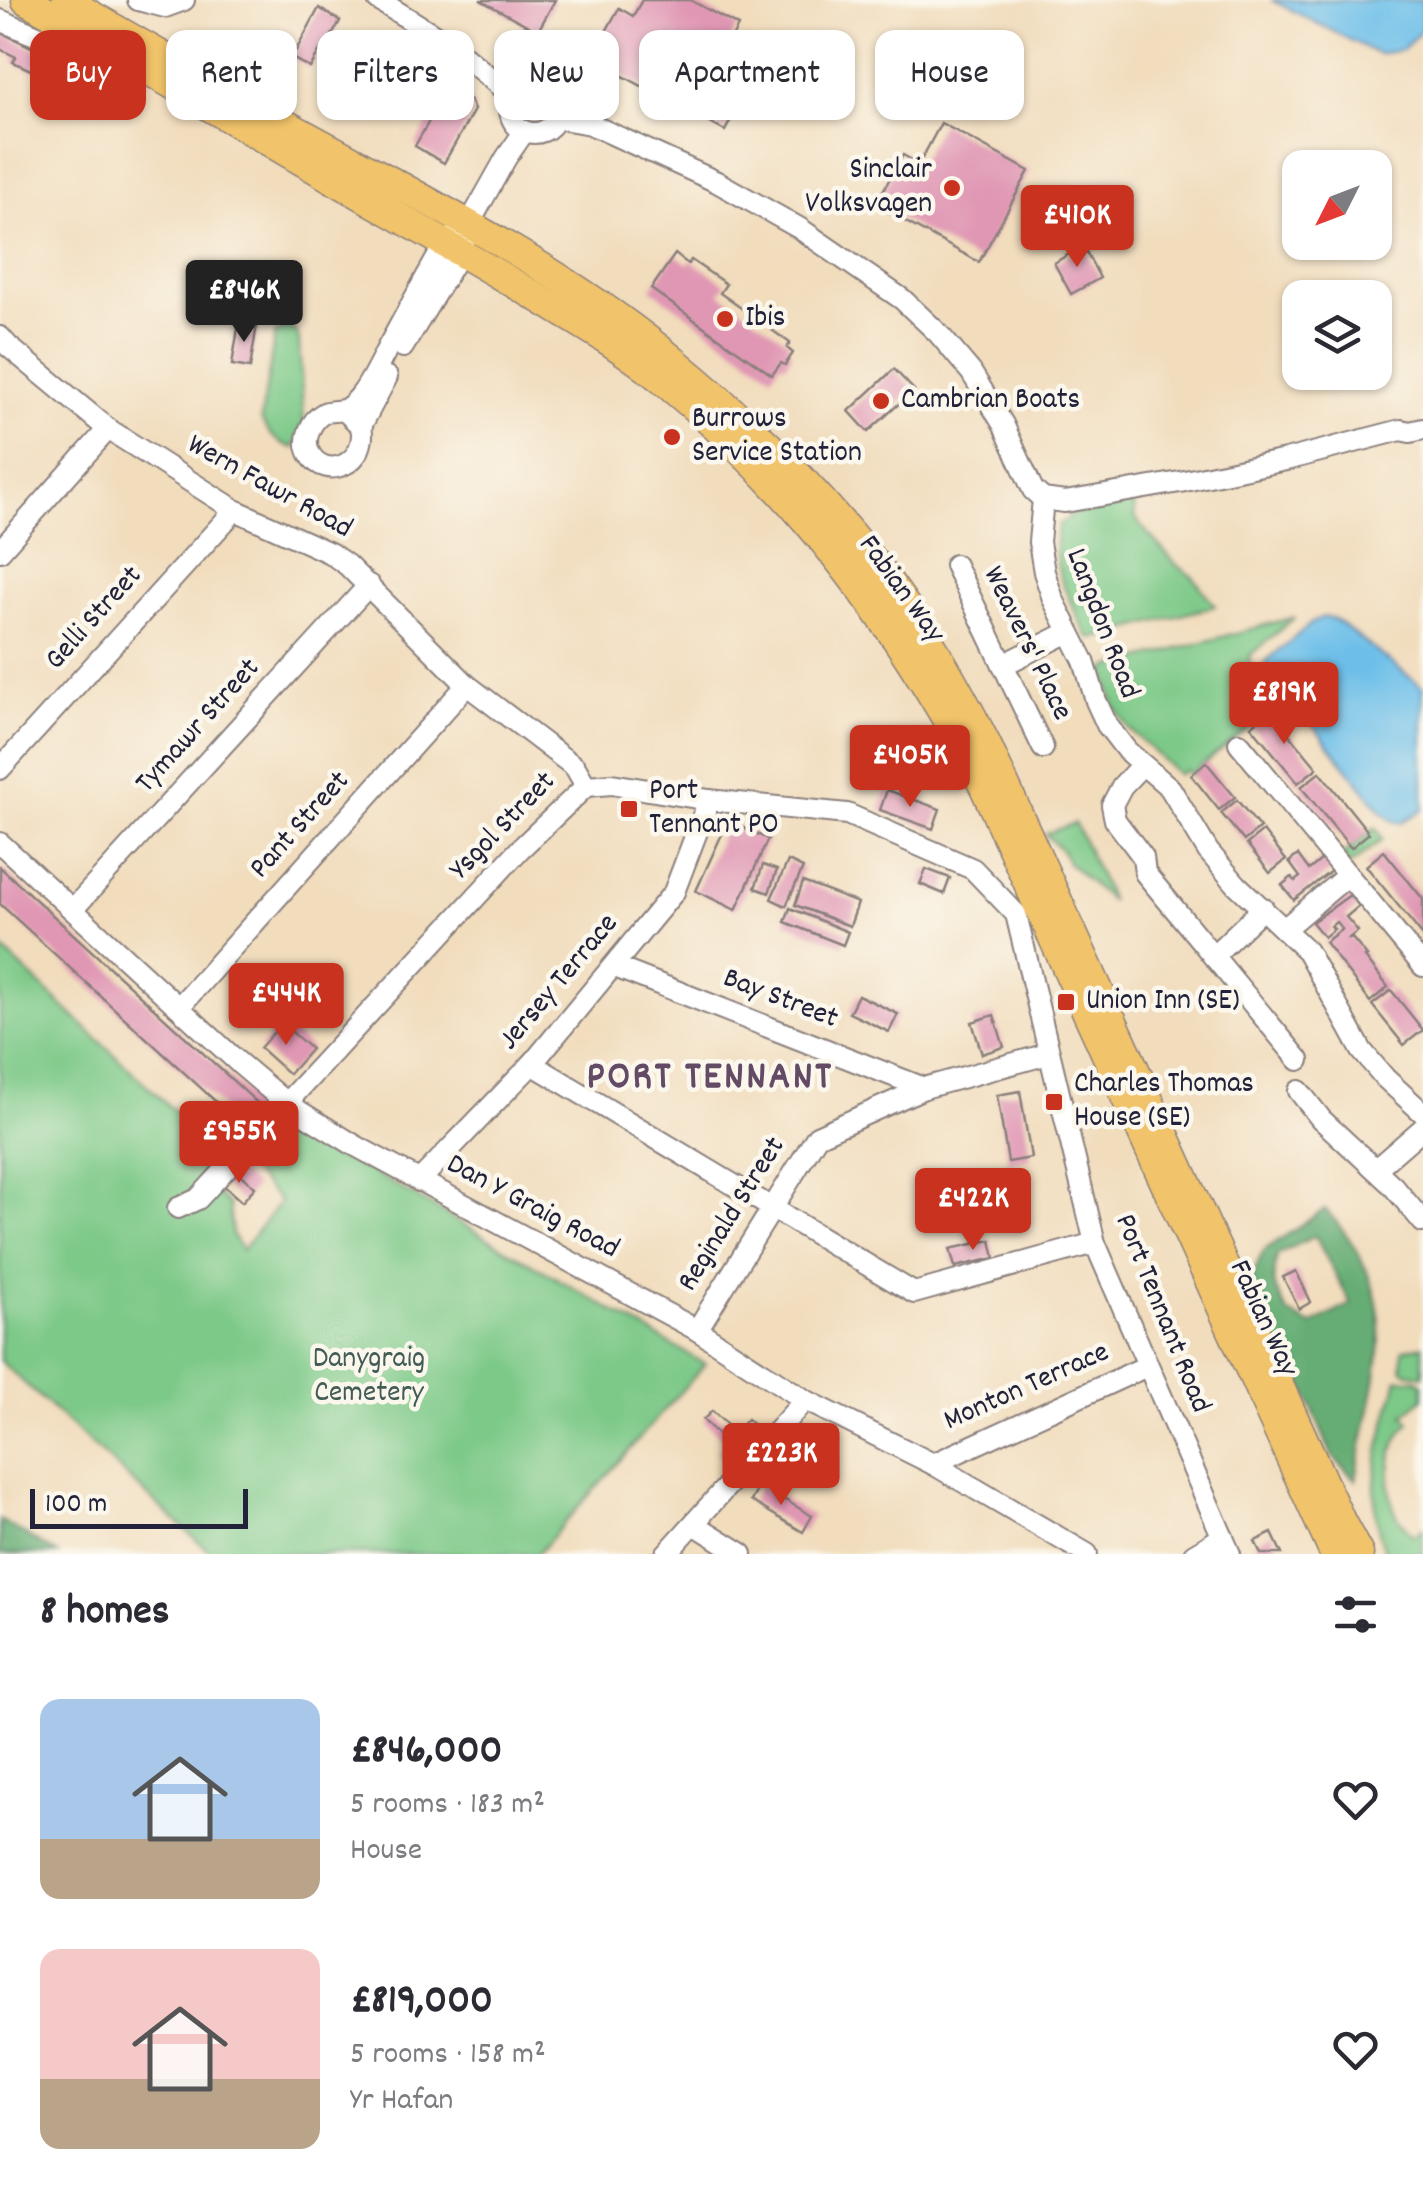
<!DOCTYPE html>
<meta charset="utf-8">
<style>
:root{--surface:#fff;--page:#f7f7f7;--text:#2b2b33;--muted:#7c7c81;--accent:#c8321e}
body{margin:0;font-family:Dekko,sans-serif;background:var(--page);color:var(--text);height:100vh;display:flex;flex-direction:column;font-size:38px;white-space:nowrap}
*{box-sizing:border-box;margin:0}
p{font-size:32px;color:var(--muted)}
.icon{flex:none;width:55px;height:55px;fill:none;stroke:currentColor;stroke-width:2;stroke-linecap:round;stroke-linejoin:round}
.map{position:relative;height:1554px;overflow:hidden}
.panel{display:flex;flex-direction:column;background:var(--surface);flex:1}
.panel>*{flex:none}
.top-card{position:absolute;left:30px;top:30px;width:1365px;height:90px;display:flex;gap:20px}
.needle{width:65px;rotate:228deg}
.controls{position:absolute;left:1282px;top:150px;display:grid;gap:20px}
.controls a{display:grid;place-items:center;width:110px;height:110px;border-radius:20px;background:var(--surface);box-shadow:0 2px 8px #0004;font-size:50px}
.scale{position:absolute;left:30px;bottom:25px;width:218px;box-sizing:border-box;padding-left:10px;border:5px solid #22223b;border-top:0;font-size:28px;line-height:35px;white-space:nowrap;color:#22223b;-webkit-text-stroke:8px #fbf7ec;paint-order:stroke}
.price{position:absolute;translate:-50% -85px;padding:0 22px;border-radius:10px;background:var(--accent);color:#fff;font-size:32px;line-height:65px;filter:drop-shadow(0 2px 5px #0008)}
.price::after{content:'';position:absolute;left:50%;top:60px;width:30px;height:22px;margin-left:-15px;background:inherit;clip-path:polygon(0 0,100% 0,50% 100%)}
.price.active{background:#222;color:#fff}
ul{padding:0;list-style:none}
li{display:flex;align-items:center;gap:30px;height:250px;padding:0 40px}
li span{display:grid;place-items:center;flex:none;width:280px;height:200px;border-radius:20px;color:#555}
li>.icon{margin-inline-start:auto}
span .icon{width:120px;height:120px;fill:#fffc;stroke-width:1}
li b{font-size:42px}
h2{display:flex;justify-content:space-between;align-items:center;height:120px;padding:0 40px;font-size:42px}
.chip{padding:0 35px;border-radius:20px;background:var(--surface);box-shadow:0 2px 8px #0004;font-size:35px;line-height:90px}
.chip.active{background:var(--accent);color:#fff}
.map>svg:first-child{display:block}
.green{fill:#7dc988;stroke:#507662;stroke-width:2.5}
.forest{fill:#66ad74;stroke:#446858;stroke-width:2.5;fill-rule:evenodd}
.water{fill:#6dbfe9;stroke:#487092;stroke-width:2.5}
.building{fill:#e097b4}
.lines{fill:none;stroke-linecap:round;stroke-linejoin:round}
.minor-casing{stroke:#8a7f7c;stroke-width:24}
.highway-casing{stroke:#8a7f7c;stroke-width:31}
.minor{stroke:#fff;stroke-width:20}
.highway{stroke:#f1c36a;stroke-width:28}
.poi-dot{fill:#c8321e;stroke:#fbf7ec;stroke-width:4}
.labels{text-anchor:middle;dominant-baseline:central;stroke-width:9;stroke-linejoin:round;paint-order:stroke}
.poi-label{font-size:30px;fill:#22223b;stroke:#fbf7ec;text-anchor:start}
.street-label{font-size:30px;fill:#22223b;stroke:#fbf7ec}
.park-label{font-size:30px;fill:#425c56;stroke:#fbf7ec}
.district-label{font-size:40px;font-weight:bold;letter-spacing:2.5px;fill:#644b65;stroke:#fbf7ec}
</style>
<div class="map">
<svg width="1423" height="1554" viewBox="0 0 1423 1554">
<rect width="100%" height="100%" fill="#fbf7ec"/>
<filter id="ink" filterUnits="userSpaceOnUse"><feTurbulence type="fractalNoise" baseFrequency=".01" numOctaves="2"/><feDisplacementMap in="SourceGraphic" scale="20" xChannelSelector="R" yChannelSelector="G"/><feConvolveMatrix kernelMatrix="1 2 1 2 8 2 1 2 1" color-interpolation-filters="sRGB"/></filter>
<filter id="wash" filterUnits="userSpaceOnUse"><feTurbulence type="fractalNoise" baseFrequency=".0048" numOctaves="4" result="noise"/><feDisplacementMap in="SourceGraphic" scale="40" xChannelSelector="R" yChannelSelector="G"/><feGaussianBlur stdDeviation="2.25" result="paint"/><feColorMatrix in="noise" values="0 0 0 0 0 0 0 0 0 0 0 0 0 0 0 0 0 1.4 0 .05"/><feComposite in="paint" operator="in"/></filter>
<g filter="url(#wash)">
<rect width="100%" height="100%" fill="#f1dcbc"/>
<g class="green">
<path d="M286,326L297,332L299,340L304,423L294,448C277,442 268,435 261,419L275,334Z"/>
<path d="M1134,502L1135,517L1142,527L1176,564L1194,578L1215,606L1092,639L1087,635C1070,600 1047,565 1059,525L1075,513Z"/>
<path d="M1295,617L1249,656L1251,675L1276,706L1190,775L1186,770L1179,775L1128,728L1114,705L1105,672L1107,668Z"/>
<path d="M1075,823L1111,901L1068,863L1063,852L1045,834Z"/>
<path d="M1375,828L1383,839L1350,865L1342,855Z"/>
<path d="M0,947L236,1169L215,1192L229,1205L232,1235L242,1250L280,1202L248,1168L286,1122L705,1364L537,1554H212L0,1361Z"/>
<path d="M1423,1346V1376L1404,1371L1402,1368L1403,1349Z"/>
<path d="M1398,1379H1416L1423,1384V1398L1404,1415L1410,1423C1388,1440 1386,1484 1394,1509C1398,1519 1407,1528 1413,1536L1423,1529L1422,1554H1386C1362,1491 1381,1442 1398,1379Z"/>
</g>
<g class="forest">
<path d="M1325,1209C1356,1241 1381,1288 1380,1334C1379,1383 1363,1431 1356,1480L1332,1456L1293,1361L1265,1325L1251,1280L1263,1251ZM1315,1236L1351,1304L1311,1325L1287,1312L1273,1283L1277,1255Z"/>
<path d="M0,1520L58,1554H0Z"/>
</g>
<g class="water">
<path d="M1271,0H1423V29L1402,50L1378,54Z"/>
<path d="M1323,617L1334,619L1423,687V809L1402,823L1393,821L1383,813L1264,663L1313,622Z"/>
</g>
<g id="blocks">
<g class="building">
<path d="M480,0H555L538,31Z"/>
<path d="M642,0H690L738,26L718,63L751,81L725,131L601,64L609,49L599,44L619,8L633,16Z"/>
<path d="M319,8L340,21L323,52L320,50L310,68L292,58Z"/>
<path d="M0,32L42,52L33,71L13,62L16,57L0,49Z"/>
<path d="M447,95L460,102L470,100L474,110L444,163L415,146L441,100L444,101Z"/>
<path d="M941,123L1029,171L979,262L875,205L903,155L919,164Z"/>
<path d="M1083,246L1100,278L1071,294L1054,263Z"/>
<path d="M675,254L688,264L691,260L726,284L720,293L790,343L787,348L793,353L785,365L781,363L772,375L651,289Z"/>
<path d="M239,322L257,325L250,368L232,365Z"/>
<path d="M894,369L914,390L868,432L849,411Z"/>
<path d="M1270,711L1317,768L1298,783L1251,726Z"/>
<path d="M1206,762L1235,797L1219,810L1191,775Z"/>
<path d="M1320,772L1369,833L1351,848L1301,787Z"/>
<path d="M887,790L940,809L933,829L880,810Z"/>
<path d="M1237,800L1260,828L1244,841L1221,813Z"/>
<path d="M728,821L768,839L736,910L696,891Z"/>
<path d="M1263,831L1286,860L1270,873L1247,844Z"/>
<path d="M1384,851L1423,899V936L1366,866Z"/>
<path d="M1298,855L1309,870L1322,859L1331,871L1294,900L1282,885L1292,877L1295,881L1300,877L1289,862Z"/>
<path d="M788,861L803,868L786,906L771,899Z"/>
<path d="M763,865L777,870L769,893L755,888Z"/>
<path d="M0,867L264,1109L223,1155L214,1146L237,1121L0,904Z"/>
<path d="M926,869L950,878L944,894L920,884Z"/>
<path d="M803,882L858,903L850,926L795,905Z"/>
<path d="M1350,895L1359,906L1346,917L1358,931L1349,938H1352L1367,956L1365,957L1388,987L1370,1002L1325,942L1342,929L1336,922L1331,926L1334,929L1324,937L1312,922Z"/>
<path d="M790,908L848,932L843,945L785,922Z"/>
<path d="M1391,990L1423,1030L1404,1045L1372,1005Z"/>
<path d="M858,995L898,1014L889,1032L849,1013Z"/>
<path d="M994,1015L1004,1047L982,1054L972,1022Z"/>
<path d="M282,1023L311,1049L289,1074L260,1048Z"/>
<path d="M1020,1091L1031,1158L1008,1162L997,1095Z"/>
<path d="M236,1170L255,1187L242,1202L223,1185Z"/>
<path d="M991,1240L995,1258L955,1267L950,1249Z"/>
<path d="M1296,1271L1311,1302L1299,1309L1283,1277Z"/>
<path d="M712,1411L735,1432L747,1419L759,1430L729,1462L718,1451L726,1442L703,1420Z"/>
<path d="M760,1485L812,1516L803,1532L751,1501Z"/>
<path d="M1272,1533L1282,1554H1261L1255,1541Z"/>
</g>
</g>
</g>
<g filter="url(#ink)">
<use href="#blocks" fill-opacity="0" stroke="#8a7f7c" stroke-width="2.5"/>
<g class="lines">
<defs>
<g id="minor">
<path d="M138,0L165,7L184,0"/>
<path d="M378,0L451,45L513,97"/>
<path d="M0,20L56,44L94,39"/>
<circle cx="534" cy="109" r="24"/>
<path d="M557,118L590,124L717,182L799,228L902,299L938,333L971,372L1003,424L1033,490L1043,499L1065,502L1180,482L1286,460L1401,430L1410,432L1423,429"/>
<path d="M0,337L8,346L108,429L235,510L330,553L347,565L467,685L575,767L586,786"/>
<path d="M403,347L461,251L469,224L506,158L524,132"/>
<path d="M344,410L361,426C369,463 326,482 310,454C302,440 311,420 324,413C330,410 339,412 346,409C352,405 359,398 363,392C373,378 381,360 389,345C408,311 426,276 446,243L453,237"/>
<path d="M361,426L387,377"/>
<path d="M1043,499L1039,542L1044,572L1053,599L1084,661L1096,701L1107,725L1127,751L1170,788L1208,851L1237,885L1307,951L1362,1051L1385,1078L1423,1113"/>
<path d="M0,551L108,429"/>
<path d="M955,565L1043,748"/>
<path d="M1003,665L1069,632"/>
<path d="M1239,743L1423,966"/>
<path d="M1142,765L1122,786L1112,805L1115,820L1143,857L1145,873L1299,1060"/>
<path d="M0,769L235,510"/>
<path d="M0,843L240,1064L286,1103L354,1145L697,1330L805,1400L933,1464L1087,1554"/>
<path d="M73,909L369,585"/>
<path d="M1284,929L1348,875"/>
<path d="M1213,956L1263,908"/>
<path d="M615,967L924,1088"/>
<path d="M179,1007L467,685"/>
<path d="M532,1064L914,1293L1095,1243"/>
<path d="M1299,1091L1321,1119L1393,1186L1423,1222"/>
<path d="M1377,1168L1423,1128"/>
<path d="M419,1181L532,1064L674,892L709,800"/>
<path d="M178,1208L198,1199L520,849L586,786L612,784L709,800L847,814L973,869L1016,914L1095,1243L1230,1554"/>
<path d="M697,1330L817,1136L924,1088L1048,1054"/>
<path d="M933,1464L1147,1366"/>
<path d="M694,1524L742,1554"/>
<path d="M666,1554L805,1400"/>
<path d="M1194,1554L1223,1537"/>
</g>
<g id="highway">
<path d="M26,0C147,68 265,141 385,209C442,242 499,274 555,308C591,330 629,352 662,380C800,493 900,628 983,785L1334,1554"/>
<path d="M66,0C177,66 291,127 404,188C498,240 595,294 678,364C765,436 846,518 910,612C939,653 963,698 986,743L1342,1523L1359,1554"/>
</g>
</defs>
<use href="#minor" class="minor-casing"/>
<use href="#highway" class="highway-casing"/>
<use href="#minor" class="minor"/>
<use href="#highway" class="highway"/>
</g>
</g>
<g class="poi-dot">
<circle cx="952" cy="188" r="10"/>
<circle cx="725" cy="319" r="10"/>
<circle cx="881" cy="401" r="10"/>
<circle cx="672" cy="437" r="10"/>
<rect x="619" y="799" width="20" height="20" rx="5"/>
<rect x="1056" y="992" width="20" height="20" rx="5"/>
<rect x="1044" y="1092" width="20" height="20" rx="5"/>
</g>
<g class="labels">
<g class="poi-label">
<text x="932" y="171" text-anchor="end">Sinclair<tspan x="932" dy="34">Volksvagen</tspan></text>
<text x="745" y="319">Ibis</text>
<text x="901" y="401">Cambrian Boats</text>
<text x="692" y="420">Burrows<tspan x="692" dy="34">Service Station</tspan></text>
<text x="649" y="792">Port<tspan x="649" dy="34">Tennant PO</tspan></text>
<text x="1086" y="1002">Union Inn (SE)</text>
<text x="1074" y="1085">Charles Thomas<tspan x="1074" dy="34">House (SE)</tspan></text>
</g>
<g class="street-label">
<text transform="translate(269 488) rotate(29)">Wern Fawr Road</text>
<text transform="translate(900 590) rotate(54)">Fabian Way</text>
<text transform="translate(95 619) rotate(-48)">Gelli Street</text>
<text transform="translate(1101 624) rotate(69)">Langdon Road</text>
<text transform="translate(1026 644) rotate(64)">Weavers' Place</text>
<text transform="translate(199 727) rotate(-48)">Tymawr Street</text>
<text transform="translate(301 826) rotate(-48)">Pant Street</text>
<text transform="translate(504 827) rotate(-46)">Ysgol Street</text>
<text transform="translate(560 983) rotate(-50)">Jersey Terrace</text>
<text transform="translate(780 1000) rotate(21)">Bay Street</text>
<text transform="translate(532 1208) rotate(28)">Dan Y Graig Road</text>
<text transform="translate(733 1215) rotate(-58)">Reginald Street</text>
<text transform="translate(1161 1314) rotate(68)">Port Tennant Road</text>
<text transform="translate(1262 1319) rotate(65)">Fabian Way</text>
<text transform="translate(1027 1388) rotate(-24)">Monton Terrace</text>
</g>
<g class="park-label">
<text x="369" y="1360">Danygraig<tspan x="369" dy="34">Cemetery</tspan></text>
</g>
<g class="district-label">
<text x="710" y="1079">PORT TENNANT</text>
</g>
</g>
</svg>
<div class="controls">
<a><svg class="needle" viewBox="-14 -14 28 28"><path d="M0-13l5 13h-10z" fill="#e53935"/><path d="M0 13l5-13h-10z" fill="#7c7c81"/></svg></a>
<a><svg class="icon" aria-label="layers" viewBox="0 0 24 24"><path d="M12 4l9 5-9 5-9-5zM3 14l9 5 9-5"/></svg></a>
</div>
<div class="scale">100 m</div>
<b class="price" style="left:1077px;top:270px">£410K</b>
<b class="price active" style="left:244px;top:345px">£846K</b>
<b class="price" style="left:1284px;top:747px">£819K</b>
<b class="price" style="left:910px;top:810px">£405K</b>
<b class="price" style="left:286px;top:1048px">£444K</b>
<b class="price" style="left:239px;top:1186px">£955K</b>
<b class="price" style="left:973px;top:1253px">£422K</b>
<b class="price" style="left:781px;top:1508px">£223K</b>
<div class="top-card">
<a class="chip active">Buy</a>
<a class="chip">Rent</a>
<a class="chip">Filters</a>
<a class="chip">New</a>
<a class="chip">Apartment</a>
<a class="chip">House</a>
</div>
</div>
<section class="panel">
<h2>8 homes<svg class="icon" aria-label="filters" viewBox="0 0 24 24"><path d="M4 7h16M4 17h16"/><circle cx="9" cy="7" r="2"/><circle cx="15" cy="17" r="2"/></svg></h2>
<ul>
<li><span style="background:linear-gradient(#a9c7e8 70%,#b9a48a 0)"><svg class="icon" aria-label="home" viewBox="0 0 24 24"><path d="M3 11l9-7 9 7M6 9v11h12V9"/></svg></span><div><b>£846,000</b><p>5 rooms · 183 m²</p><p>House</p></div><svg class="icon" aria-label="heart" viewBox="0 0 24 24"><path d="M12 20l-8-8c-3-5 5-10 8-4 3-6 11-1 8 4z"/></svg></li>
<li><span style="background:linear-gradient(#f6c9c9 65%,#b9a48a 0)"><svg class="icon" aria-label="home" viewBox="0 0 24 24"><path d="M3 11l9-7 9 7M6 9v11h12V9"/></svg></span><div><b>£819,000</b><p>5 rooms · 158 m²</p><p>Yr Hafan</p></div><svg class="icon" aria-label="heart" viewBox="0 0 24 24"><path d="M12 20l-8-8c-3-5 5-10 8-4 3-6 11-1 8 4z"/></svg></li>
</ul>
</section>
